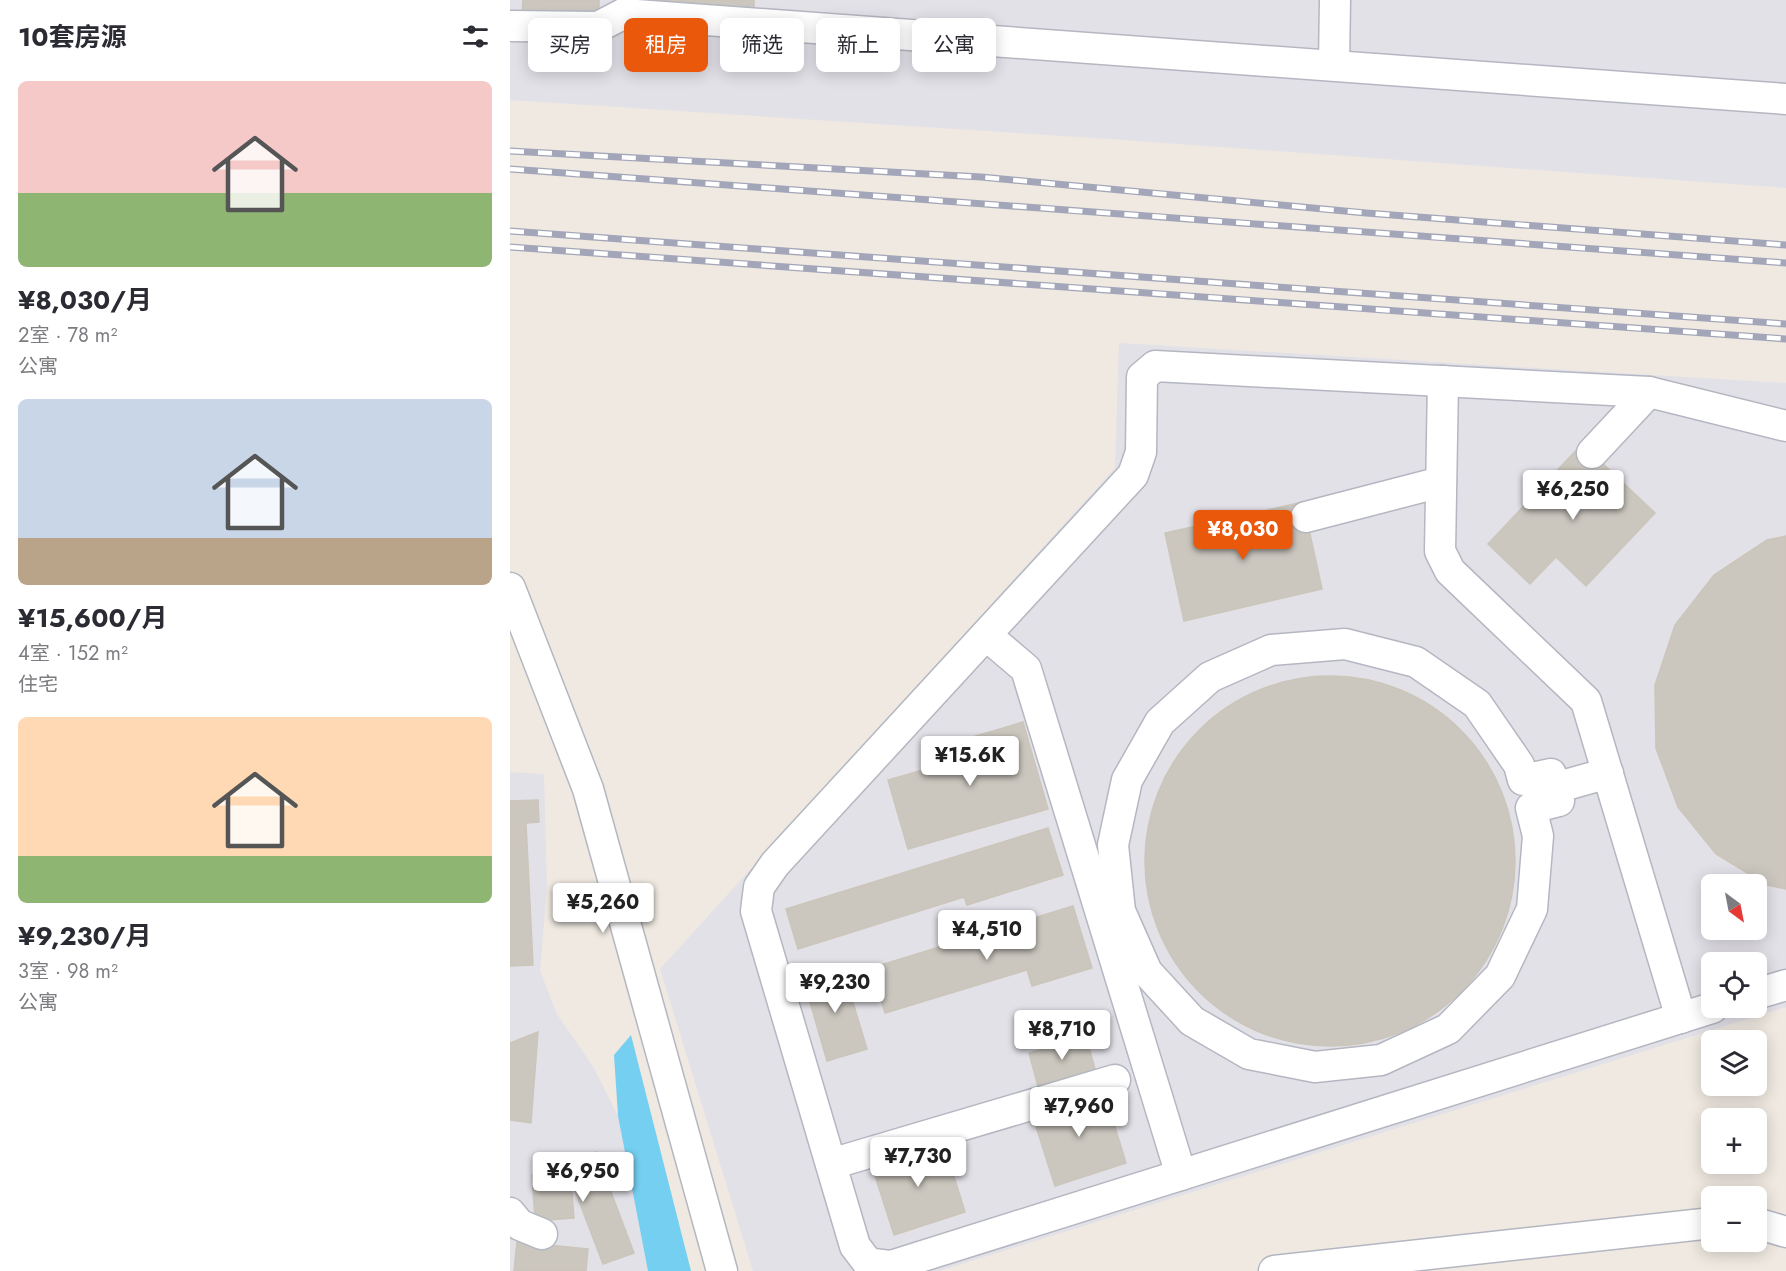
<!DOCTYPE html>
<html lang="zh">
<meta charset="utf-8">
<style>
:root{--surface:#fff;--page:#f7f7f7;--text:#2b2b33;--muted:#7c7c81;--accent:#ea580c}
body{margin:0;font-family:Jost,"Noto Sans SC",sans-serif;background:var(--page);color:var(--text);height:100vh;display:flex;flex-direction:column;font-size:22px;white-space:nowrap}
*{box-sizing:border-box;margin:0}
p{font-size:20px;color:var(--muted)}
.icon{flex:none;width:33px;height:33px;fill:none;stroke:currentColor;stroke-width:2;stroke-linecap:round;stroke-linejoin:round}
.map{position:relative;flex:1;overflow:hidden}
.details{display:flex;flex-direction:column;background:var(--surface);width:510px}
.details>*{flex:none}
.top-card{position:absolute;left:18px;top:18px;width:570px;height:54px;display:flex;gap:12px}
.needle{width:39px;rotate:148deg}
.buttons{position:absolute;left:1191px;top:874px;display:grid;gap:12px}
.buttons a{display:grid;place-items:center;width:66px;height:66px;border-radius:9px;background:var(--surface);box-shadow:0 3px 15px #0003;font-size:30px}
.price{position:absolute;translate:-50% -51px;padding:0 14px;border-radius:6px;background:#fff;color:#222;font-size:20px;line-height:39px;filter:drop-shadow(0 2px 3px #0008)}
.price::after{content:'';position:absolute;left:50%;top:36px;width:18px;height:14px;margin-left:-9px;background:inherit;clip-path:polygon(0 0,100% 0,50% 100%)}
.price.current{background:var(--accent);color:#fff}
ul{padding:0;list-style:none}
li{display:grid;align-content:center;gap:12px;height:318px;padding:0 18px}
li span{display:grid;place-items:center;height:186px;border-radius:9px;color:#555}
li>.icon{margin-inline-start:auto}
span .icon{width:108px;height:108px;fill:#fffc;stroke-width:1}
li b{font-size:26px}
h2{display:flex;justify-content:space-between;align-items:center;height:72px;padding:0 18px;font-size:26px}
.pill{padding:0 21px;border-radius:9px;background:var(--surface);box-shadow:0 3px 15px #0003;font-size:21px;line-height:54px}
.pill.current{background:var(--accent);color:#fff}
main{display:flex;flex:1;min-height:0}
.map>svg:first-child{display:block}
.industrial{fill:#e3e1e8;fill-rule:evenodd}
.water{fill:#75cff0}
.building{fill:#cbc7bf;stroke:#cbc5ba;stroke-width:1.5}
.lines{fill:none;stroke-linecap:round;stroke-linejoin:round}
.minor-casing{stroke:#b4b7c1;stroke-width:33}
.minor{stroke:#fff;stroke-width:30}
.rail-casing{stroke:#a3a6b8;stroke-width:7}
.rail{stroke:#fff;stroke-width:4.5;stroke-dasharray:14;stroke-linecap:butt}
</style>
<main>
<section class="details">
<h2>10套房源<svg class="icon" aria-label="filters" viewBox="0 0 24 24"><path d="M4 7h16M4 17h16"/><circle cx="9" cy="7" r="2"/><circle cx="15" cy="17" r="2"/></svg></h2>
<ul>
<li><span style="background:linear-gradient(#f6c9c9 60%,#8fb573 0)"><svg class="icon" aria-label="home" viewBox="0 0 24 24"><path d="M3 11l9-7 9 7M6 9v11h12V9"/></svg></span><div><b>¥8,030/月</b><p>2室 · 78 m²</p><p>公寓</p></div></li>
<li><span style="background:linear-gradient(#c9d6e8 75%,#b9a48a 0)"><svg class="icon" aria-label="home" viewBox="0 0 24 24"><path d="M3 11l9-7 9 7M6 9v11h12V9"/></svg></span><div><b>¥15,600/月</b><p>4室 · 152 m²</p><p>住宅</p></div></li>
<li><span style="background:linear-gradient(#ffd9b3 75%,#8fb573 0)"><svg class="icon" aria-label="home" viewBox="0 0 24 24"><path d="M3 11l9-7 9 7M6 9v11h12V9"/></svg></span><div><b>¥9,230/月</b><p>3室 · 98 m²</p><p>公寓</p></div></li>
</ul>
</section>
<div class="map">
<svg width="1276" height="1271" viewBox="0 0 1276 1271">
<rect width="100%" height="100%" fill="#efe9e1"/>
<g class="industrial">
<path d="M0,0H1276V188L600,139L0,100Z"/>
<path d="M609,343L1276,383V1007L429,1271H243L150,969L605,468ZM1202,885H1246V930H1202ZM1202,963H1246V1008H1202Z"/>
<path d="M0,772L34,774L37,887L30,971L47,1014L84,1068L108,1116L138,1271H0Z"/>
</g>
<path class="water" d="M121,1035L181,1271H138L108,1116L104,1055Z"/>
<g class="building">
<path d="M13,0H89V19L12,16Z"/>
<path d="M134,0H244V8L134,3Z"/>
<path d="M1072,444L1145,513L1076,586L1046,557L1020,584L978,544Z"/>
<path d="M793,502L812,589L674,621L655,533Z"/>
<path d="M1276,536V889L1257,885L1206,854L1168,807L1146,748L1145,685L1165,625L1204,575L1257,540Z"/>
<circle cx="820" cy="861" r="185"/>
<path d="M513,722L538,809L398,849L378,780L427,766L422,749Z"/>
<path d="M28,800L29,822L16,823L23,965L0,966V801Z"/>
<path d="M538,828L553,875L457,905L454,897L288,949L276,909Z"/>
<path d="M563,906L582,968L522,986L517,970L375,1013L361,968Z"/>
<path d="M332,966L357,1049L317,1061L293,978Z"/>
<path d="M28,1032L21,1123L0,1120V1043Z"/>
<path d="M576,1037L585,1069L528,1086L519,1053Z"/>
<path d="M594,1091L616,1163L545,1186L522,1114Z"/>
<path d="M433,1141L455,1212L384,1235L361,1163Z"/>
<path d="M86,1152L124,1253L93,1264L61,1180L64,1218L25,1221L22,1175Z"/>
<path d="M7,1242L78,1249L76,1271H4Z"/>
</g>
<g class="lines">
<defs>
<g id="minor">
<path d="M0,26L88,27L113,14L1276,99"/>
<path d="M824,65L825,0"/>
<path d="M933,381L930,551L940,571L1076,701L1171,1018"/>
<path d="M1082,453L1139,392"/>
<path d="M796,517L931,482"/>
<path d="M0,588L78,789L212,1271"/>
<path d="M476,635L516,669L671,1175"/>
<path d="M835,644L906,662L967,704L1009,765L1013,780L1041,774L1049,801L1021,808L1028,836L1022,909L990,976L938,1029L871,1060L805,1067L739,1054L682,1021L637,972L610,911L603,845L617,780L650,722L700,677L761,650Z"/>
<path d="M1045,788L1098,773"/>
<path d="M1246,994L1276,985"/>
<path d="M1202,1008L381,1266L358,1263L345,1246L246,911L249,887L265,864L623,475L631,452L632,377L645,366L1139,392L1276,426"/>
<path d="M321,1164L605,1080"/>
<path d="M0,1213L10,1225L32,1234"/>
<path d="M1246,1223L1276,1232"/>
<path d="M764,1271L1202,1223"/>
</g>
</defs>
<use href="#minor" class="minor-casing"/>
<use href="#minor" class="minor"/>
<defs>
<g id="rail">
<path d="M0,151L471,177L856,213L1276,245"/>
<path d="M0,169L1276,263"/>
<path d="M0,231L1276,324"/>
<path d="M0,247L1276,339"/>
</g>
</defs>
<use href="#rail" class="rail-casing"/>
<use href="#rail" class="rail"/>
</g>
</svg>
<div class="buttons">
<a><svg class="needle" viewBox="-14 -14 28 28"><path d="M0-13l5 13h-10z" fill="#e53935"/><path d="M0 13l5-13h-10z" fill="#7c7c81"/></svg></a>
<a><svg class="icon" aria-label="locate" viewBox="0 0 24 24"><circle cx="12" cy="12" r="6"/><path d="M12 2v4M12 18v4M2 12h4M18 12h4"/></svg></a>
<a><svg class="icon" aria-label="layers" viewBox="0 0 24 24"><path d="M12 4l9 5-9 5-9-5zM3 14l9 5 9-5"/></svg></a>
<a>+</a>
<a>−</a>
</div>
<b class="price" style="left:1063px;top:521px">¥6,250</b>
<b class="price current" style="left:733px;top:561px">¥8,030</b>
<b class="price" style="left:460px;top:787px">¥15.6K</b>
<b class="price" style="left:93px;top:934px">¥5,260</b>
<b class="price" style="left:477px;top:961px">¥4,510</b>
<b class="price" style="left:325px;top:1014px">¥9,230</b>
<b class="price" style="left:552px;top:1061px">¥8,710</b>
<b class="price" style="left:569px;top:1138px">¥7,960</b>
<b class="price" style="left:408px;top:1188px">¥7,730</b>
<b class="price" style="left:73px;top:1203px">¥6,950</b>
<div class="top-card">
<a class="pill">买房</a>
<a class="pill current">租房</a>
<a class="pill">筛选</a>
<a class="pill">新上</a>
<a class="pill">公寓</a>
</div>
</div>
</main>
